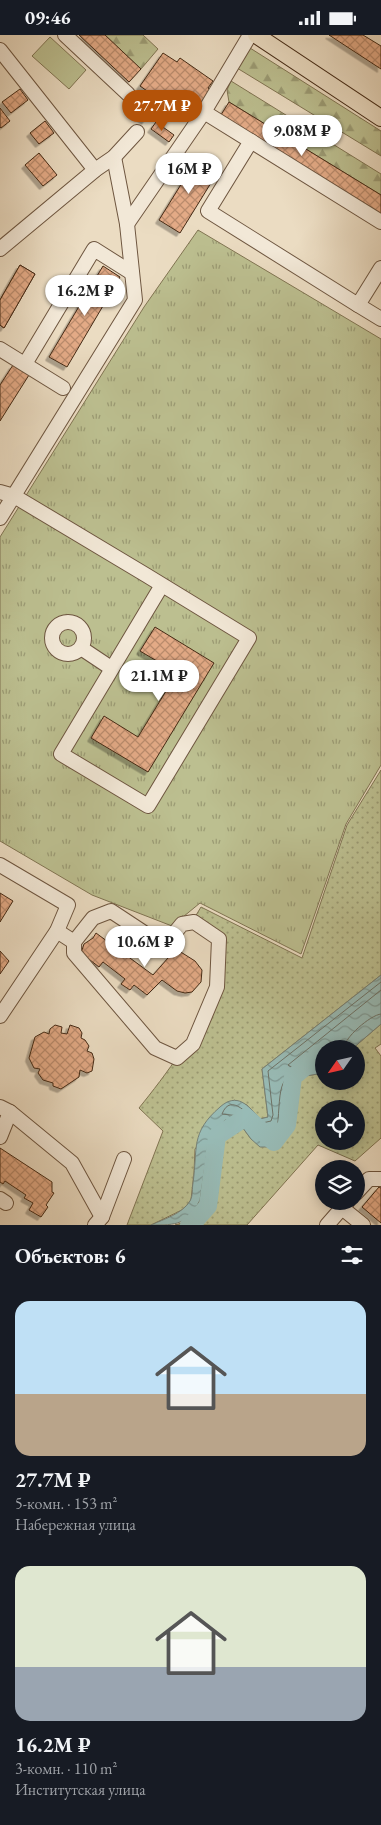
<!DOCTYPE html>
<html lang="ru">
<meta charset="utf-8">
<style>
:root{--surface:#171b24;--page:#20242c;--text:#f1f3f6;--muted:#9ea1a6;--accent:#b45309}
body{margin:0;font-family:"EB Garamond",serif;background:var(--page);color:var(--text);height:100vh;display:flex;flex-direction:column;font-size:19px;white-space:nowrap}
*{box-sizing:border-box;margin:0}
p{font-size:16px;color:var(--muted)}
.icon{flex:none;width:28px;height:28px;fill:none;stroke:currentColor;stroke-width:2;stroke-linecap:round;stroke-linejoin:round}
.map{position:relative;height:1190px;overflow:hidden}
.drawer{display:flex;flex-direction:column;background:var(--surface);flex:1}
.drawer>*{flex:none}
.needle{width:32px;rotate:236deg}
.buttons{position:absolute;left:315px;top:1005px;display:grid;gap:10px}
.buttons a{display:grid;place-items:center;width:50px;height:50px;border-radius:50%;background:var(--surface);box-shadow:0 2px 12px #0003;font-size:25px}
.price{position:absolute;translate:-50% -42px;padding:0 11px;border-radius:18px;background:#fff;color:#222;font-size:16px;line-height:32px;filter:drop-shadow(0 1px 2px #0008)}
.price::after{content:'';position:absolute;left:50%;top:30px;width:15px;height:11px;margin-left:-8px;background:inherit;clip-path:polygon(0 0,100% 0,50% 100%)}
.price.selected{background:var(--accent);color:#fff}
ul{padding:0;list-style:none}
li{display:grid;align-content:center;gap:10px;height:265px;padding:0 15px}
li span{display:grid;place-items:center;height:155px;border-radius:15px;color:#555}
li>.icon{margin-inline-start:auto}
span .icon{width:90px;height:90px;fill:#fffc;stroke-width:1}
li b{font-size:21px}
h2{display:flex;justify-content:space-between;align-items:center;height:60px;padding:0 15px;font-size:21px}
.status{display:flex;justify-content:space-between;align-items:center;height:35px;padding:0 25px;background:var(--surface);direction:ltr}
.status svg{height:14px;fill:currentColor}
.map>svg:first-child{display:block}
.grass{fill:url(#grass-dots);stroke:#807452;fill-rule:evenodd}
.forest{fill:url(#forest-firs);stroke:#807452}
.park{fill:url(#park-tufts);stroke:#807452}
.pitch{fill:#bcbf90;stroke:#807452}
.water{fill:url(#water-waves);stroke:#778176}
.lines{fill:none;stroke-linecap:round;stroke-linejoin:round}
.shore{stroke:#6e7266;stroke-width:1}
.river{stroke:#98bbb6;stroke-width:18}
.building{fill:url(#building-cross-hatch);stroke:#452a15;filter:url(#shadow)}
.minor-casing{stroke:#6e5640;stroke-width:16}
.major-casing{stroke:#452a15;stroke-width:18}
.minor{stroke:#f2e8d7;stroke-width:14}
.major{stroke:#ebdcc2;stroke-width:16}
</style>
<div class="status"><b>09:46</b><svg viewBox="0 0 49 12"><path d="M0 12V9h3v3zM5 12V6h3v6zM10 12V3h3v9zM15 12V0h3v12zM26 1h20v11H26zM47 4h2v5h-2z"/></svg></div>
<div class="map">
<svg width="381" height="1190" viewBox="0 0 381 1190">
<defs>
<pattern id="grass-dots" width="8" height="8" patternUnits="userSpaceOnUse" patternTransform="scale(1.25)"><rect width="8" height="8" fill="#bcbf90"/><path d="M2 2h.1M6 6h.1" fill="none" stroke="#9b9b74" stroke-width="1.8" stroke-linecap="round"/></pattern>
<pattern id="forest-firs" width="22" height="20" patternUnits="userSpaceOnUse" patternTransform="scale(1.25)"><rect width="22" height="20" fill="#bcbf90"/><path d="M5 1l3.5 6h-7zM16 11l3.5 6h-7z" fill="#9b9b74"/></pattern>
<pattern id="park-tufts" width="24" height="20" patternUnits="userSpaceOnUse" patternTransform="scale(1.25)"><rect width="24" height="20" fill="#bcbf90"/><path d="M3 7l-1-3M5 7V3M7 7l1-3M15 17l-1-3M17 17v-4M19 17l1-3" fill="none" stroke="#9b9b74"/></pattern>
<pattern id="water-waves" width="16" height="10" patternUnits="userSpaceOnUse" patternTransform="scale(1.25)"><rect width="16" height="10" fill="#98bbb6"/><path d="M0 5q4-4 8 0t8 0" fill="none" stroke="#7e9893"/></pattern>
<pattern id="building-cross-hatch" width="8" height="8" patternUnits="userSpaceOnUse" patternTransform="scale(1.25)"><rect width="8" height="8" fill="#e3aa86"/><path d="M0 0l8 8M0 8l8-8" fill="none" stroke="#ba8b6c"/></pattern>
<filter id="shadow"><feDropShadow dx="-3.5" dy="3.5" stdDeviation="0" flood-color="#0004"/></filter>
</defs>
<rect width="100%" height="100%" fill="#ebdcc2"/>
<filter id="stains"><feTurbulence type="fractalNoise" baseFrequency=".004" numOctaves="4"/><feColorMatrix values="0 0 0 0 .2 0 0 0 0 .09 0 0 0 0 .02 0 0 0 .5 -.17"/></filter>
<radialGradient id="worn" r=".72"><stop offset=".6" stop-color="#630" stop-opacity="0"/><stop offset="1" stop-color="#630" stop-opacity=".3"/></radialGradient>
<g class="grass">
<path d="M381,735V940L262,1034L268,1082L260,1084L247,1070L234,1065L195,1114L194,1138L191,1165L184,1174L151,1190H127L163,1096L139,1073C165,1041 201,993 214,953C218,941 217,914 218,900L195,882L201,872L302,923L347,790Z"/>
<path d="M381,989V1009L375,1013L381,1021V1103L355,1126L318,1110L247,1190H175L182,1188L196,1173L208,1110L225,1085H237L251,1104L282,1100L286,1052L293,1043L324,1038V1046H356V1014H352ZM324,1074H356V1106H324Z"/>
</g>
<g class="forest">
<path d="M105,0H143L158,14L141,34Z"/>
<path d="M250,13L381,96V121L237,33Z"/>
<path d="M231,46L381,139V160L229,67L227,55Z"/>
</g>
<path class="park" d="M198,195L381,304V730L346,789L301,919L200,868L172,891L92,860L0,806V502L144,272Z"/>
<path class="pitch" d="M50,2L86,35L69,54L32,21Z"/>
<path class="water" d="M381,940V989L352,1014H324V1038L293,1043L286,1052L282,1100L272,1112H260L251,1104L237,1085H225L208,1110L200,1165C187,1190 177,1190 151,1190C164,1184 182,1179 190,1166C193,1161 192,1153 193,1148C198,1113 190,1098 220,1072C237,1057 248,1070 260,1084L268,1082L262,1034Z"/>
<g class="lines">
<g class="shore">
<path d="M343,1014C344,1003 370,980 381,979"/>
<path d="M324,1027L291,1032L288,1030L381,955"/>
<path d="M324,1033C278,1036 281,1045 278,1086C277,1095 276,1100 270,1107L261,1106L239,1081L222,1079C231,1056 250,1082 258,1089L271,1086L273,1080L268,1036L381,947"/>
</g>
<path class="river" d="M189,1190L193,1188L208,1171L217,1101L246,1082L274,1107L287,1090L293,1042L324,1016"/>
</g>
<g class="building">
<path d="M79,0H105L141,34L129,47Z"/>
<path d="M329,0H363L381,11V34Z"/>
<path d="M163,18L177,27L180,23L213,46L208,53L213,57L200,76L192,70L184,82L140,51Z"/>
<path d="M20,54L28,65L11,78L2,67Z"/>
<path d="M139,61L155,72L145,86L129,74Z"/>
<path d="M229,67L381,160V181L219,83Z"/>
<path d="M0,73L10,86L1,93L0,92Z"/>
<path d="M45,86L54,98L39,109L30,98Z"/>
<path d="M156,87L174,100L169,107L151,94Z"/>
<path d="M39,118L57,140L43,151L25,130Z"/>
<path d="M198,122L219,135L180,198L159,185Z"/>
<path d="M20,230L35,239L4,293L0,290V265Z"/>
<path d="M20,230L35,239L4,293L0,290V265Z"/>
<path d="M103,231L120,242L67,332L49,322Z"/>
<path d="M13,330L29,340L0,386V350Z"/>
<path d="M155,592L214,628L148,737L91,703L104,681L138,702L177,638L140,616Z"/>
<path d="M0,858L13,866L0,887Z"/>
<path d="M96,898L153,940L176,914L195,926L202,935L201,947L192,957L185,958L177,956L162,945L147,960L134,950L130,955L121,949L125,944L103,927L99,932L81,918L84,909L93,903Z"/>
<path d="M0,916L9,926L0,939Z"/>
<path d="M55,990L62,992L61,998L67,999L70,990L79,993L82,998L81,1003L85,1005L89,1011L87,1016L92,1018L94,1024L92,1036L87,1038L80,1035L79,1042L61,1054L53,1051V1048L43,1045L38,1038L40,1034L34,1033L29,1023L35,1002L44,997L49,999L50,994Z"/>
<path d="M0,1113L52,1147V1157L54,1158L46,1170L48,1172L41,1182L29,1175L33,1168L24,1163L26,1160L5,1146L3,1149L0,1147Z"/>
<path d="M379,1152L381,1153V1188L362,1172Z"/>
</g>
<g class="lines">
<defs>
<g id="minor">
<path d="M65,0L128,59"/>
<path d="M0,15L95,135"/>
<path d="M204,77L381,187"/>
<path d="M251,106L208,176L358,270L381,233"/>
<path d="M127,189L204,77L250,0"/>
<path d="M0,214L95,135L114,122L137,97"/>
<path d="M358,270L381,284"/>
<path d="M0,314L63,353"/>
<path d="M25,329L94,214L132,238"/>
<path d="M0,457L14,461L146,540L249,603L148,771L61,719L162,550"/>
<path d="M0,483L135,265L127,189L114,122"/>
<circle cx="68" cy="603" r="16"/>
<path d="M81,613L111,633"/>
<path d="M0,830L68,870L57,896L0,981"/>
<path d="M57,896L74,907L93,883L111,876L164,911L182,889L194,887L219,904L217,952L193,1009L177,1023L155,1013L74,918V907"/>
<path d="M0,1072L10,1077L72,1128L102,1182"/>
<path d="M0,1102L10,1077"/>
<path d="M356,1158L369,1144H381"/>
<path d="M0,1164L6,1168"/>
<path d="M342,1173L363,1190"/>
<path d="M95,1190L102,1182L124,1124"/>
<path d="M327,1190L348,1166"/>
</g>
<path id="major" d="M256,0L381,83"/>
</defs>
<use href="#minor" class="minor-casing"/>
<use href="#major" class="major-casing"/>
<use href="#minor" class="minor"/>
<use href="#major" class="major"/>
</g>
<rect width="100%" height="100%" filter="url(#stains)"/>
<rect width="100%" height="100%" fill="url(#worn)"/>
</svg>
<div class="buttons">
<a><svg class="needle" viewBox="-14 -14 28 28"><path d="M0-13l5 13h-10z" fill="#e53935"/><path d="M0 13l5-13h-10z" fill="#9ea1a6"/></svg></a>
<a><svg class="icon" aria-label="locate" viewBox="0 0 24 24"><circle cx="12" cy="12" r="6"/><path d="M12 2v4M12 18v4M2 12h4M18 12h4"/></svg></a>
<a><svg class="icon" aria-label="layers" viewBox="0 0 24 24"><path d="M12 4l9 5-9 5-9-5zM3 14l9 5 9-5"/></svg></a>
</div>
<b class="price selected" style="left:162px;top:97px">27.7M ₽</b>
<b class="price" style="left:302px;top:122px">9.08M ₽</b>
<b class="price" style="left:189px;top:160px">16M ₽</b>
<b class="price" style="left:85px;top:282px">16.2M ₽</b>
<b class="price" style="left:159px;top:667px">21.1M ₽</b>
<b class="price" style="left:145px;top:933px">10.6M ₽</b>
</div>
<section class="drawer">
<h2>Объектов: 6<svg class="icon" aria-label="filters" viewBox="0 0 24 24"><path d="M4 7h16M4 17h16"/><circle cx="9" cy="7" r="2"/><circle cx="15" cy="17" r="2"/></svg></h2>
<ul>
<li><span style="background:linear-gradient(#bfe0f5 60%,#b9a48a 0)"><svg class="icon" aria-label="home" viewBox="0 0 24 24"><path d="M3 11l9-7 9 7M6 9v11h12V9"/></svg></span><div><b>27.7M ₽</b><p>5-комн. · 153 m²</p><p>Набережная улица</p></div></li>
<li><span style="background:linear-gradient(#dfe7d0 65%,#9aa5b1 0)"><svg class="icon" aria-label="home" viewBox="0 0 24 24"><path d="M3 11l9-7 9 7M6 9v11h12V9"/></svg></span><div><b>16.2M ₽</b><p>3-комн. · 110 m²</p><p>Институтская улица</p></div></li>
</ul>
</section>
